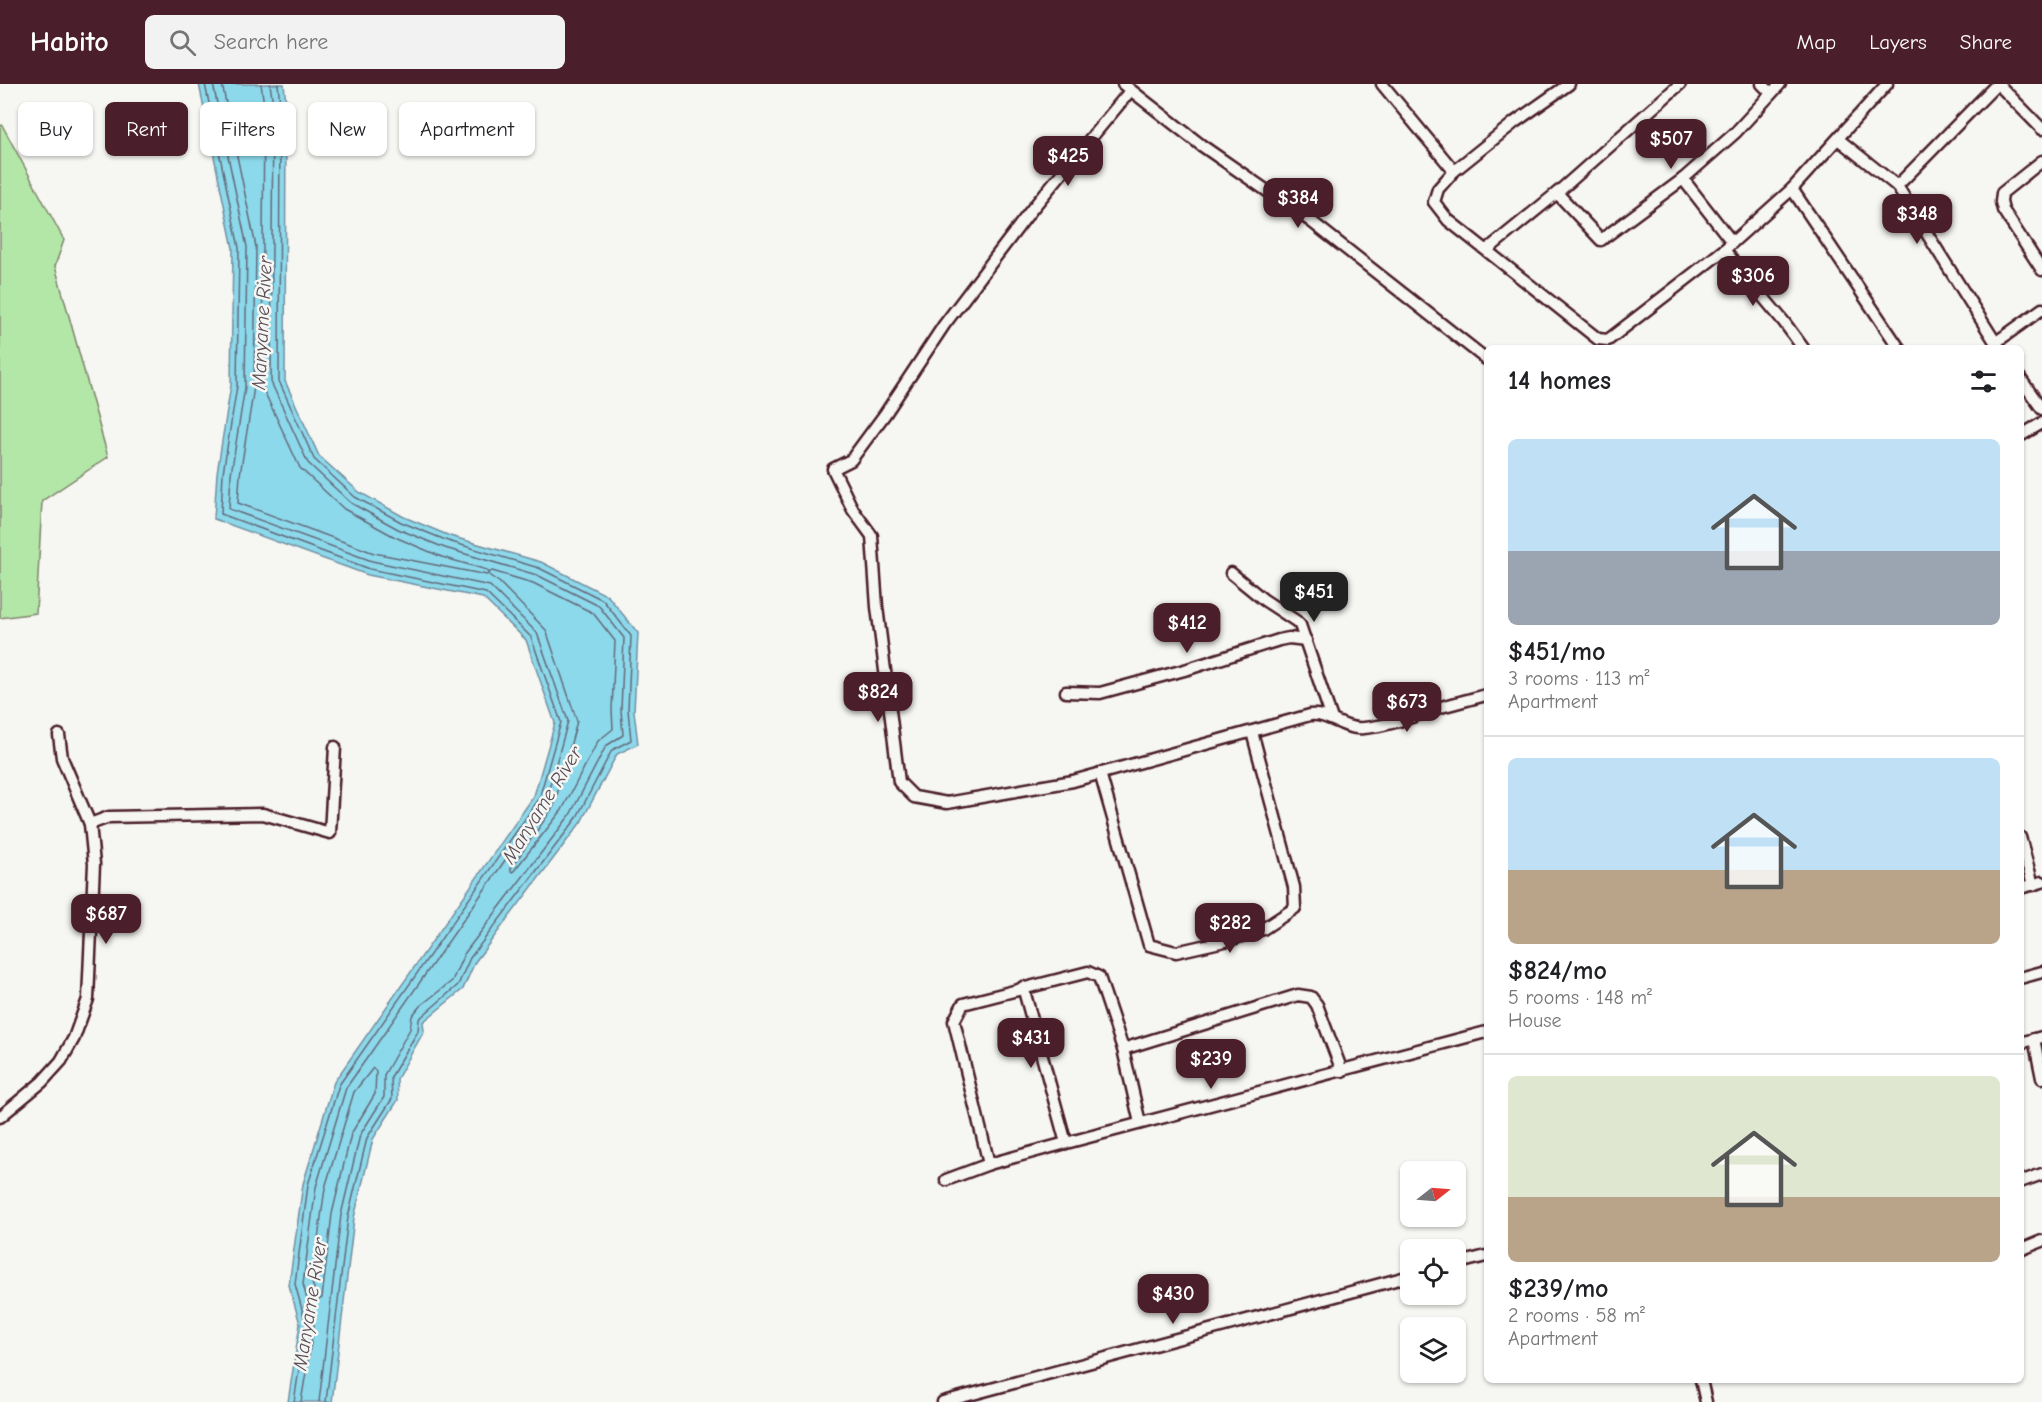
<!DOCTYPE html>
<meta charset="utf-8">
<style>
:root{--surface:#fff;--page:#f2f2f2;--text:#202124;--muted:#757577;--line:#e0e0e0;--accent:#4a1f2b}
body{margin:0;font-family:"Comic Neue",sans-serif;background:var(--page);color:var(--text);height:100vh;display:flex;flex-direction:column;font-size:22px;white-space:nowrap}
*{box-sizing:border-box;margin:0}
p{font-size:20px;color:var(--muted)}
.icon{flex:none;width:33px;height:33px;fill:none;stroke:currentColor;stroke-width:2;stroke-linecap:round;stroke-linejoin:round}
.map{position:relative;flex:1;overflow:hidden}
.panel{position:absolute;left:1484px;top:261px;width:540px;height:1038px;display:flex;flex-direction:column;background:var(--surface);border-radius:9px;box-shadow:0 2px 4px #0004}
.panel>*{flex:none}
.hud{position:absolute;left:18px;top:18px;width:570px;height:54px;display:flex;gap:12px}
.needle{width:39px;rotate:73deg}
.tools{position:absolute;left:1400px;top:1077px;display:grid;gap:12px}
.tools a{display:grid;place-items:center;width:66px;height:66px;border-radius:9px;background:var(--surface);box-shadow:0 2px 4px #0004;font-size:30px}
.price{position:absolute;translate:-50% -51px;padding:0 14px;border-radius:12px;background:var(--accent);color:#fff;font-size:20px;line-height:39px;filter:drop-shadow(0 2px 3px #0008)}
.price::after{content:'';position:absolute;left:50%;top:36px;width:18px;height:14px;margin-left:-9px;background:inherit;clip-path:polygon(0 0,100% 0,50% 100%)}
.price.active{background:#222;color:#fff}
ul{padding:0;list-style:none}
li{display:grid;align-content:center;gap:12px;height:318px;padding:0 24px}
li+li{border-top:2px solid var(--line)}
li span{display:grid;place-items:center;height:186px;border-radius:9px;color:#555}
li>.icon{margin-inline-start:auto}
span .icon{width:108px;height:108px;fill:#fffc;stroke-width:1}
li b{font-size:26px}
h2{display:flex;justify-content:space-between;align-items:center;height:72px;padding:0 24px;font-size:26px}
.tag{padding:0 21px;border-radius:9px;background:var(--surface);box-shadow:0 2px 4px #0004;font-size:21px;line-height:54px}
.tag.active{background:var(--accent);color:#fff}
header{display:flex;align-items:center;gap:36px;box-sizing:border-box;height:84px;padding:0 30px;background:var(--accent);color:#fff}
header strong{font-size:28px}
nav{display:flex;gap:33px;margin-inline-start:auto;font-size:21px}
.search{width:420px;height:54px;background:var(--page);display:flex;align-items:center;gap:15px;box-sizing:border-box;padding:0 21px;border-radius:9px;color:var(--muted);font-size:22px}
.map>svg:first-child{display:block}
.green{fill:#b3e7a8;stroke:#7e836a;stroke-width:1.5}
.water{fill:#8cd9ec;stroke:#728f9f;stroke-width:1.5}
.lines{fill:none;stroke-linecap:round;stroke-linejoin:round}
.shore{stroke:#646978;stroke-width:1.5}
.street-casing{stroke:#4a1f2b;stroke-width:15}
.street{stroke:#f6f6f2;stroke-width:10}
.labels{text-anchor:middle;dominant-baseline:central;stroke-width:5;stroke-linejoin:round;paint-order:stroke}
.water-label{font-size:20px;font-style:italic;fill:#5a4e5b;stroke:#f6f6f2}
</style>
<header>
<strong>Habito</strong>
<div class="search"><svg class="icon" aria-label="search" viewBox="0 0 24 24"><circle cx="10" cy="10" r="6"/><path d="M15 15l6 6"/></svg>Search here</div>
<nav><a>Map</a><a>Layers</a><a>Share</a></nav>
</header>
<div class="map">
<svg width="2042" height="1318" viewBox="0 0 2042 1318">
<rect width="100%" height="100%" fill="#f6f6f2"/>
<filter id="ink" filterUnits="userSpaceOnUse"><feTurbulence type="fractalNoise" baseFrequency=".0167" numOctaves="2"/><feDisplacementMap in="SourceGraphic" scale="12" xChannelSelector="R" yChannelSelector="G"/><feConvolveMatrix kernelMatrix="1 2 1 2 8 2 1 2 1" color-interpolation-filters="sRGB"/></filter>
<g filter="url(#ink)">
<path class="green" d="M2,41L64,156L55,182L108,373L42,417L36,529L0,534V43Z"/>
<path class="water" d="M199,0H284L286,19L285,297L319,372L359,408L404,433L450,452L541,478L608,512L638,549L634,627L638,660L617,670L581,738L475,878L463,905L423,938L424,947L397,995L398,1016L373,1055L354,1134L332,1318H288L300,1240L289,1201L303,1100L334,998L534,712L555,639L526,556L483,514L368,491L214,435L217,389L231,301L233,164Z"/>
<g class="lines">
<g class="shore">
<path d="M205,0L239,164L237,302L223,389L221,430L370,485L486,509L531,553L561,638L539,715L339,1001L308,1101L295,1200L306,1240L294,1318"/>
<path d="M213,0L247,163L245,303L231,390L229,425L372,477L490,502L537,549L568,637L545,719L346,1004L316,1103L303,1200L314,1241L301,1318"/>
<path d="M222,0L256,163L254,303L240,391L238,419L374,469L487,491L489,489L487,486L442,473L395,453L344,425L300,384L264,307L262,297L264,21L261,0"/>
<path d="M270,0L273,20L271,298L308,379L351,419L398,445L445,464L537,491L599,522L624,554L621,626L623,651L606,662L570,731L464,870L452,897L420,922L412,932L410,945L384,991V1013L360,1051L341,1131L319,1318"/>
<path d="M278,0L280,20L279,297L314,375L355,413L401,438L448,457L539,484L603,516L631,552L628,626L631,656L612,666L576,735L470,874L458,901L419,935L418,947L391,993L392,1015L367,1054L348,1133L326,1318"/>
<path d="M492,487L533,499L593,529L615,557L612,626L613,645L598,657L562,726L513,788L511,787V784L554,722L577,637L546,546L499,498L490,492L489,489Z"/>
<path d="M373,984L376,987L375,1010L351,1050L332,1130L322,1214L318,1216L312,1199L325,1104L354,1008Z"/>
</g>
<defs>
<g id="street">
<path d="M1123,0L1201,61L1312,138L1486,275"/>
<path d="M1382,0L1454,87"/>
<path d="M1569,0L1515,38L1454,87L1438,105L1434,118L1448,136L1598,255L1608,256L1724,166L1792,105L1887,0"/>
<path d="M1762,0L1771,9"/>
<path d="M1998,0L2042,45"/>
<path d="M1130,7L1032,125L944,241L885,330L851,376L833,385L853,426L872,452L877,523L899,698L914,713L947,719L1073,697L1310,631C1330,629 1342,646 1364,644C1390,642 1416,631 1441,623C1456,619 1471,615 1486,611"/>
<path d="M1838,55L1897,102L1999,264"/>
<path d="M2042,77L2002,109L2001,118L2003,126L2042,186"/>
<path d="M1683,95L1732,158"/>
<path d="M1897,102L1997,0"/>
<path d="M1792,105L1899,264"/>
<path d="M1557,109L1601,156L1683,95L1735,49L1780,0"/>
<path d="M1487,166L1557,109L1680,0"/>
<path d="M1724,166L1784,238L1803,264"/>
<path d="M1995,259L2042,225"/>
<path d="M2020,294L2042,325"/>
<path d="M2020,352L2042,339"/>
<path d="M1231,489L1264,516L1296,537L1300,541L1332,635"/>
<path d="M1066,608L1100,609L1188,585L1279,556L1289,554L1306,556"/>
<path d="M1100,689L1149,861L1176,868L1229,856L1263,845L1295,824L1294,803L1252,648"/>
<path d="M90,740L109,733L263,730L330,749L335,663"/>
<path d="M2020,753L2033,801"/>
<path d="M2020,804L2042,798"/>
<path d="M2020,894L2042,888"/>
<path d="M1023,903L1066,1059"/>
<path d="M2034,955L2042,994"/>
<path d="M2020,959L2042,953"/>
<path d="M1123,965L1298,911L1311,913L1317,921L1342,987"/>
<path d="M0,1033L42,998L61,977L74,954L88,915L94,780L90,740L62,674L59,651"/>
<path d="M989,1080L954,937L963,920L1088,888L1099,893L1123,965L1140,1039"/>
<path d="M946,1096L989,1080L1066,1059L1486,948"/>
<path d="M2020,1098L2042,1090"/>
<path d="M2020,1166L2042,1157"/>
<path d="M1455,1180L1486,1172"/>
<path d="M1701,1296L1706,1318"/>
<path d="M943,1318L1410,1192"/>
</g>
</defs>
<use href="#street" class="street-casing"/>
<use href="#street" class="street"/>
</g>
</g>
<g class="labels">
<g class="water-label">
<text transform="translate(262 239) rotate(-87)">Manyame River</text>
<text transform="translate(542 721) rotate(-58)">Manyame River</text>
<text transform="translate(310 1220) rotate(-81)">Manyame River</text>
</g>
</g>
</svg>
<div class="tools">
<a><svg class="needle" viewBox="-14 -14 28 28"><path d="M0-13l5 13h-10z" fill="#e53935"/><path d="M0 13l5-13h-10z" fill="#757577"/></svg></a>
<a><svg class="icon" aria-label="locate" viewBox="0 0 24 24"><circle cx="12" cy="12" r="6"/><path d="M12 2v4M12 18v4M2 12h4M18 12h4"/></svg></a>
<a><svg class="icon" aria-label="layers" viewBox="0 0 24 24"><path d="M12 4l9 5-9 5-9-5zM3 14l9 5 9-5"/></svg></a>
</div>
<b class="price" style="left:1671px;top:86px">$507</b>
<b class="price" style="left:1068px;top:103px">$425</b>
<b class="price" style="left:1298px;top:145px">$384</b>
<b class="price" style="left:1917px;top:161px">$348</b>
<b class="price" style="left:1753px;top:223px">$306</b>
<b class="price active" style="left:1314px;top:539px">$451</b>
<b class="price" style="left:1187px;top:570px">$412</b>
<b class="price" style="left:878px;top:639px">$824</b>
<b class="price" style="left:1407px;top:649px">$673</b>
<b class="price" style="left:106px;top:861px">$687</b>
<b class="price" style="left:1230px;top:870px">$282</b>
<b class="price" style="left:1031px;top:985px">$431</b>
<b class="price" style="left:1211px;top:1006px">$239</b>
<b class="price" style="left:1173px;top:1241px">$430</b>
<div class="hud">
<a class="tag">Buy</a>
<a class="tag active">Rent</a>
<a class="tag">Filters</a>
<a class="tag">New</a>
<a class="tag">Apartment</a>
</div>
<section class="panel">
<h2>14 homes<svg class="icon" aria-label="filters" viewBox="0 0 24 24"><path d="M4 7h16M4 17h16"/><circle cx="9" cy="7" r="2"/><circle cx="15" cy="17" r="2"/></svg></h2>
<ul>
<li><span style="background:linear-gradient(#bfe0f5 60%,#9aa5b1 0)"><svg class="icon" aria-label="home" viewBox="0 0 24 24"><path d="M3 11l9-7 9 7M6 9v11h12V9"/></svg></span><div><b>$451/mo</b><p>3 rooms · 113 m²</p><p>Apartment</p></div></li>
<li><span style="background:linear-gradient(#bfe0f5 60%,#b9a48a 0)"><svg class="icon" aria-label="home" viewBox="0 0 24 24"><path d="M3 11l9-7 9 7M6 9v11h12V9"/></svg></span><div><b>$824/mo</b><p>5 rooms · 148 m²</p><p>House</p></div></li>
<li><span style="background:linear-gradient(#dfe7d0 65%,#b9a48a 0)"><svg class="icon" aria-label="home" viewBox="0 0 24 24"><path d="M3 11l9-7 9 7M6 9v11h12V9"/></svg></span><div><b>$239/mo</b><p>2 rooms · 58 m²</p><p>Apartment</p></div></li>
</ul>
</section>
</div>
